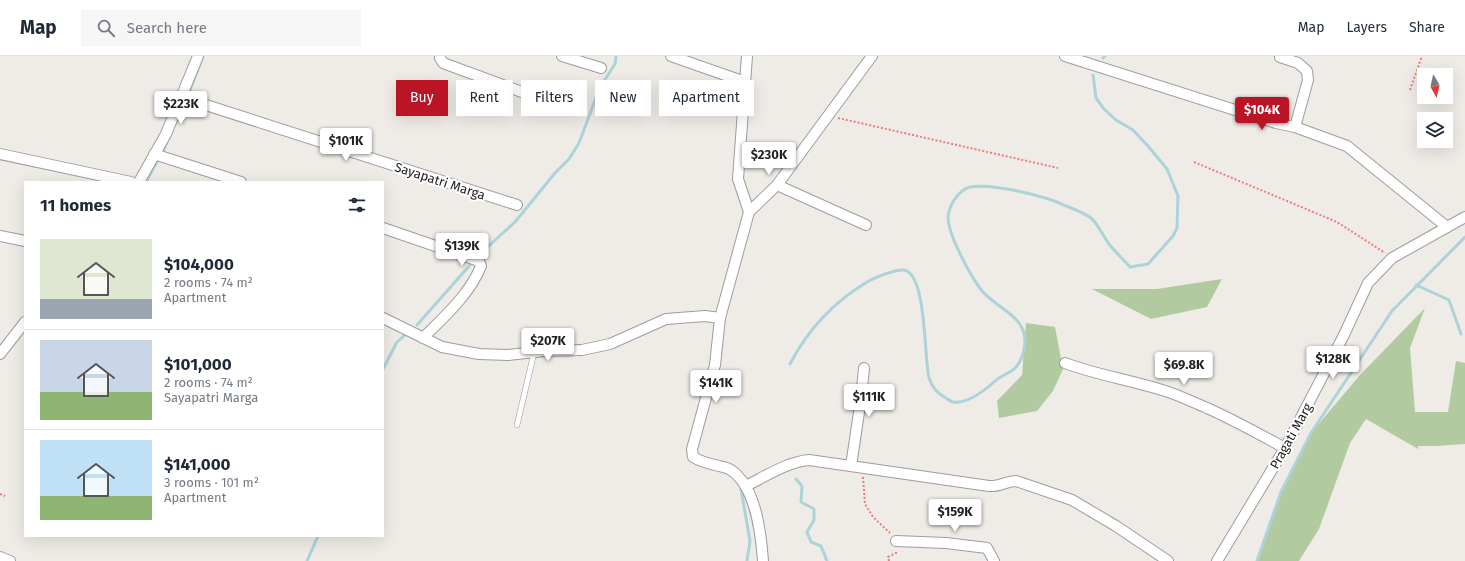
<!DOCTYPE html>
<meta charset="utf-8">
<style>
:root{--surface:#fff;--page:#f6f6f7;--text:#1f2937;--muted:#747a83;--line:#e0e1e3;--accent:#ba1527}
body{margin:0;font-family:"Fira Sans",sans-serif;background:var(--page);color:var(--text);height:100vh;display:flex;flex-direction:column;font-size:15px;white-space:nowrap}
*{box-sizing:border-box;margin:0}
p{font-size:13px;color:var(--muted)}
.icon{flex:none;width:22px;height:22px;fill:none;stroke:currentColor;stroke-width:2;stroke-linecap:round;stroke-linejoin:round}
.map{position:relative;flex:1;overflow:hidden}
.panel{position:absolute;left:24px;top:125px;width:360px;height:356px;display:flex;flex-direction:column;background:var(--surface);border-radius:0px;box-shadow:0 4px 16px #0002}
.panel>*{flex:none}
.guide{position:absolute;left:396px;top:24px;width:380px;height:36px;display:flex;gap:8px}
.needle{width:26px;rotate:172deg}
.controls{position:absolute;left:1417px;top:12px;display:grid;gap:8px}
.controls a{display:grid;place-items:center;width:36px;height:36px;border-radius:0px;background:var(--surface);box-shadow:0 4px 16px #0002;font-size:20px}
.price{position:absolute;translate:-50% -34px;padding:0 9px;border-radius:4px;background:#fff;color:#222;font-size:13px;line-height:26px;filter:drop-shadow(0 1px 2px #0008)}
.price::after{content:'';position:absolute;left:50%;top:24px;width:12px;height:9px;margin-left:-6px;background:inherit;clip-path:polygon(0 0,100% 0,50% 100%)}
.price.current{background:var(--accent);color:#fff}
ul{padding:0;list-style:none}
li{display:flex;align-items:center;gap:12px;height:100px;padding:0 16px}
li+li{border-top:1px solid var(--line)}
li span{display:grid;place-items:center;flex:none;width:112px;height:80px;border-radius:0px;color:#555}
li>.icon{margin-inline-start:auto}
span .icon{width:48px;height:48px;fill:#fffc;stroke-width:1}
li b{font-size:17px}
h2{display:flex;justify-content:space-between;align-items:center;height:48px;padding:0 16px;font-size:17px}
.pill{padding:0 14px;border-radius:0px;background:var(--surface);box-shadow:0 4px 16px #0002;font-size:14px;line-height:36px}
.pill.current{background:var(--accent);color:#fff}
header{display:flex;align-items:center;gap:24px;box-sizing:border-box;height:56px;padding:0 20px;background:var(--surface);border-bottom:1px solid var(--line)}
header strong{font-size:19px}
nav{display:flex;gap:22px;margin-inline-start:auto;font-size:14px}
.search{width:280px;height:36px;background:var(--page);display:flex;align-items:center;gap:10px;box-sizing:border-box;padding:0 14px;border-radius:0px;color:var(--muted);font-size:15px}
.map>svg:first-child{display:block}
.forest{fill:#b1caa0}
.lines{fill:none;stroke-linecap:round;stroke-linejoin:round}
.stream{stroke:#acd3d8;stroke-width:3}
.service-casing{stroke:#9d9d9d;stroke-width:6}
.minor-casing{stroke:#9d9d9d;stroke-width:12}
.path{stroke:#ec7c7c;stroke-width:2;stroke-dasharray:2 2;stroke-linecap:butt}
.service{stroke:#fff;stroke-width:5}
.minor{stroke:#fff;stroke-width:10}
.labels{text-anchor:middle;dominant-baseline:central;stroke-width:4;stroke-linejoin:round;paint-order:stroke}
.street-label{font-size:13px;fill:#202020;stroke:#fff}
</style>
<header>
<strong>Map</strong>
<div class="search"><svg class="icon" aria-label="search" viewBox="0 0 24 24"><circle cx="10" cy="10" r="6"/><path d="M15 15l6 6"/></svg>Search here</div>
<nav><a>Map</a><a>Layers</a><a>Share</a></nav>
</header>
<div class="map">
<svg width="1465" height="505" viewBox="0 0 1465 505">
<rect width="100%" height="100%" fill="#efece7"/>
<g class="forest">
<path d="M1222,223L1207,251L1151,263L1092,233H1157Z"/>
<path d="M1425,252L1410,292L1415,356H1448L1456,305L1465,307V388L1436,390H1418V393L1366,363L1350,387L1319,473L1299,505H1257L1281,436L1311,377L1360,319Z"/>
<path d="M1026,267L1055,271L1063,313L1053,335L1037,355L999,362L997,345L1022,319Z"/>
</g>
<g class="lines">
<g class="stream">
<path d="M1103,2L1105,0"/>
<path d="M189,37L203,0"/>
<path d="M175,68L185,48"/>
<path d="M163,96L167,86"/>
<path d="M146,126L158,104"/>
<path d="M481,197L515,166L555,117L569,103L579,87L600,31L615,8L616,0"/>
<path d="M1416,229L1449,244L1461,278"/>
<path d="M417,269L470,209"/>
<path d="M790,308C807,275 834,246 867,226C874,222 895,213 904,214C927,218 924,303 929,322C932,331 938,338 946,342C947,343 952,346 953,346C967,348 985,334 994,326C1000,320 1008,318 1014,313C1024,304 1028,284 1022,272C1016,258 993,248 982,235C971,221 948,179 948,161C949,153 951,148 955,143C959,137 963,133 970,131C992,127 1046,140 1066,150C1074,153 1084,157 1091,162C1098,168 1103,180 1109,188C1115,196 1123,203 1130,211L1148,208L1173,180L1177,172L1178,140L1167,113L1148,90L1133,74L1116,64L1104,53L1096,42L1093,19"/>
<path d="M383,313L397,286L407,277"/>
<path d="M796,423L802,430L801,446L814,453V464L807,476L811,486L821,490L827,505"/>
<path d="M741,433L750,485L747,505"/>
<path d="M307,505L318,480"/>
<path d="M1257,505L1281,436L1311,377L1392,255L1465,181"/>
</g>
<defs>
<path id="service" d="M517,369L534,297"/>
<g id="minor">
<path d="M440,0V2L443,7L549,46"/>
<path d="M562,0L601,12"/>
<path d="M671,0L745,26"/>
<path d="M747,0L738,123L749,156L777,129L872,0"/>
<path d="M1065,0L1276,67L1295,71L1347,90L1447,171"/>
<path d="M1280,0V1L1298,7L1307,15L1308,24L1295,71"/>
<path d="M181,41L517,149"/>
<path d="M0,98L131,126"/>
<path d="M154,98L241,126"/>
<path d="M139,126L166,78L198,0"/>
<path d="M777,129L866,169"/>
<path d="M749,156L720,262L715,309L692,393L693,401C701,406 710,408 719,410C723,411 728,412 731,414C756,431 761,477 763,505"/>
<path d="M383,172L479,205L481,210C470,238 444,261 423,282"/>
<path d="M0,180L25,185"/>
<path d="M383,262L442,291L479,298L508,299L544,295L582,294L610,288L666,263L705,260L720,262"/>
<path d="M0,298L25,266"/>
<path d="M1065,307C1097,319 1130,324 1162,334C1177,338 1192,346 1207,352C1234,364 1259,378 1285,392"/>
<path d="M851,410L861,343L864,312"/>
<path d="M746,430C766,420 787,406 809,404L989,430C999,431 1007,425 1016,425L1072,444L1116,470L1168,505"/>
<path d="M896,485L946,487L987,492L994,505"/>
<path d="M0,501L10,505"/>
<path d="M1217,505L1285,392L1343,281L1368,227L1392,202L1465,161"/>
</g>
</defs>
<use href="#service" class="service-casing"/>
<use href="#minor" class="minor-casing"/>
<g class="path">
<path d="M1410,34L1422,0"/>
<path d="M838,62L1058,112"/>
<path d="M1194,106L1337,166L1385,197"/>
<path d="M863,421L865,448L873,461L890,477"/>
<path d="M0,438L5,440"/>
<path d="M889,505L888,501L896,497V495"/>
</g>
<use href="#service" class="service"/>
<use href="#minor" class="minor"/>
</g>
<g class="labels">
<g class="street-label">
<text transform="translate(440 125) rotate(18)">Sayapatri Marga</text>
<text transform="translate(1291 380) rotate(-61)">Pragati Marg</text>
</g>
</g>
</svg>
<div class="controls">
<a><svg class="needle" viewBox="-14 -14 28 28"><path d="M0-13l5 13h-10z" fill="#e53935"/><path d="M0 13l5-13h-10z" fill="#747a83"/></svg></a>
<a><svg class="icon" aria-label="layers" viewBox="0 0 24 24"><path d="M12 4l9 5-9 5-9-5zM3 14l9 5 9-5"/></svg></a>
</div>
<b class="price" style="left:181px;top:69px">$223K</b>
<b class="price current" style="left:1262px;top:75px">$104K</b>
<b class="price" style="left:346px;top:106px">$101K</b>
<b class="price" style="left:769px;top:120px">$230K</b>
<b class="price" style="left:462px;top:211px">$139K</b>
<b class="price" style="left:548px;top:306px">$207K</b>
<b class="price" style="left:1333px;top:324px">$128K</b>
<b class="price" style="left:1184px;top:330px">$69.8K</b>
<b class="price" style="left:716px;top:348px">$141K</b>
<b class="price" style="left:869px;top:362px">$111K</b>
<b class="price" style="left:955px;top:477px">$159K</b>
<div class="guide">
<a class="pill current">Buy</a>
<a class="pill">Rent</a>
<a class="pill">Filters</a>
<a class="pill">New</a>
<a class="pill">Apartment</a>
</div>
<section class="panel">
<h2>11 homes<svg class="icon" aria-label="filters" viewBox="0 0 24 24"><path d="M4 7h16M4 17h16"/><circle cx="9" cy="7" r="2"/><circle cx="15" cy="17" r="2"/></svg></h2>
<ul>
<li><span style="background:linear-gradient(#dfe7d0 75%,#9aa5b1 0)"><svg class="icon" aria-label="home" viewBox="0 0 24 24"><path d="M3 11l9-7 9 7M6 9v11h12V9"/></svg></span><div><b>$104,000</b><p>2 rooms · 74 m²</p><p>Apartment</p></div></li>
<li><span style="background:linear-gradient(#c9d6e8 65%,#8fb573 0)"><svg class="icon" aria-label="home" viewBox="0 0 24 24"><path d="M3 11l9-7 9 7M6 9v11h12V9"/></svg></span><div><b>$101,000</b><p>2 rooms · 74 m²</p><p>Sayapatri Marga</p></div></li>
<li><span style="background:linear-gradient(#bfe0f5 70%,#8fb573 0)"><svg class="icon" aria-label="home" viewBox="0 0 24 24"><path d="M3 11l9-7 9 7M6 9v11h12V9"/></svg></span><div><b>$141,000</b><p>3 rooms · 101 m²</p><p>Apartment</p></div></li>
</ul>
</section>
</div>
